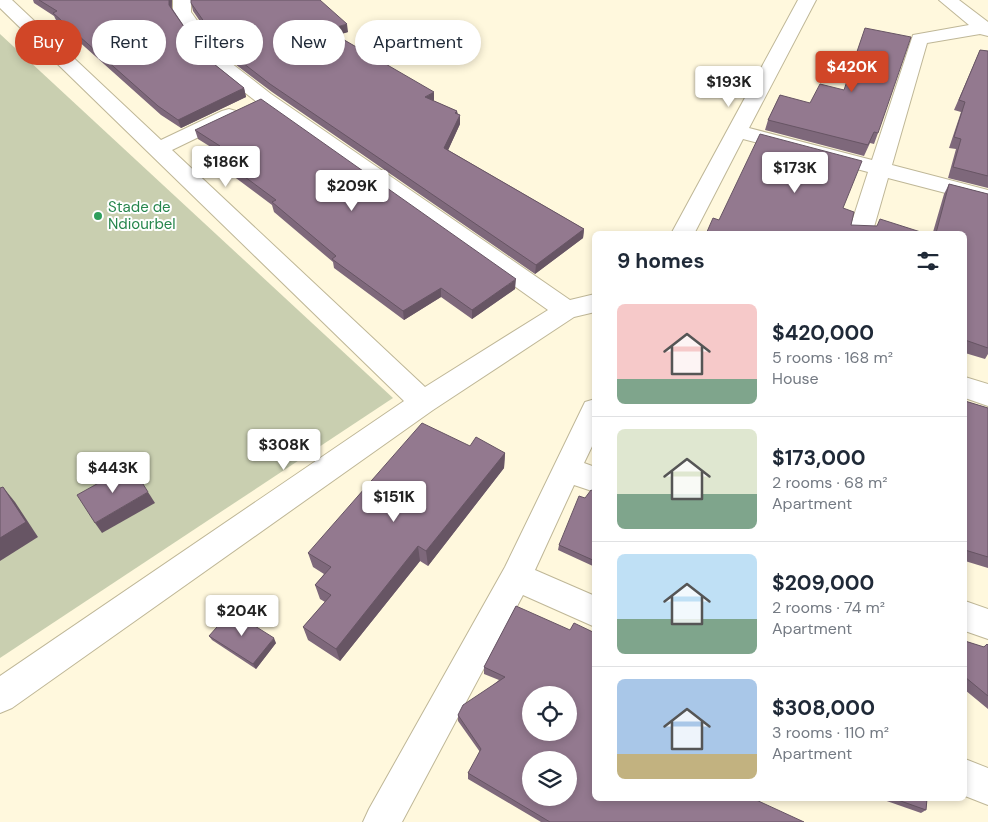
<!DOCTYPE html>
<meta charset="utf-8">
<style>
:root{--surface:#fff;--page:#f6f6f7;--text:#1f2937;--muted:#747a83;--line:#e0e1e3;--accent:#d14627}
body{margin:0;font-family:"DM Sans",sans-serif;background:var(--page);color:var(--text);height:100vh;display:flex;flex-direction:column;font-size:19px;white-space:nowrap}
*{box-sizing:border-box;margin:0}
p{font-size:16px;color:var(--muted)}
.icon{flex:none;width:28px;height:28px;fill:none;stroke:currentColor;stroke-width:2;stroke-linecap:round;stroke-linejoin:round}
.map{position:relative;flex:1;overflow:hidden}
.sheet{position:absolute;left:592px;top:231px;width:375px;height:570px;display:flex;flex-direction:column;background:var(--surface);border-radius:8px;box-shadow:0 2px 8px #0003}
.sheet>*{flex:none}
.banner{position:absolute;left:15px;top:20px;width:475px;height:45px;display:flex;gap:10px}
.fabs{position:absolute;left:522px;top:686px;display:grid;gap:10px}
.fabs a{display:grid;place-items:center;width:55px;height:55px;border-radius:50%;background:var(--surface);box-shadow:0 2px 8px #0003;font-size:25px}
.price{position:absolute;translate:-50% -42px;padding:0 11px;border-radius:5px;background:#fff;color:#222;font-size:16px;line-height:32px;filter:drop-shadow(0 1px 2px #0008)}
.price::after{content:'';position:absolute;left:50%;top:30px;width:15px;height:11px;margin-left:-8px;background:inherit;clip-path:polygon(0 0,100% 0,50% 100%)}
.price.current{background:var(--accent);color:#fff}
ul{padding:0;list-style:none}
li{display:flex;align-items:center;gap:15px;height:125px;padding:0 25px}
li+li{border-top:1px solid var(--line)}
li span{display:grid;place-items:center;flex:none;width:140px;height:100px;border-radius:8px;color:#555}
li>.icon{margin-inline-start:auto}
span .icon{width:60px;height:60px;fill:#fffc;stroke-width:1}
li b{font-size:21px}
h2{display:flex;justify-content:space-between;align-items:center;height:60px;padding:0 25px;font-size:21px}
.pill{padding:0 18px;border-radius:22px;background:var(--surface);box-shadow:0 2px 8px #0003;font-size:18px;line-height:45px}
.pill.current{background:var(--accent);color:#fff}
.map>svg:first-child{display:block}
.green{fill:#c9cfb0}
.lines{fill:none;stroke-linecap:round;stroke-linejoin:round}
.minor-casing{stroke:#bfb797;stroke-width:2}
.minor{fill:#fff;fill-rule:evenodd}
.wall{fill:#7e687b}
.shaded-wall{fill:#675564}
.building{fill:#93798f;stroke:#675564;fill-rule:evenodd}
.leisure-dot{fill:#2e9e5b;stroke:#fff;stroke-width:2}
.labels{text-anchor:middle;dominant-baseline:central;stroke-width:4;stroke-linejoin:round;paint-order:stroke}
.leisure-label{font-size:15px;fill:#27864d;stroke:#fff;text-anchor:start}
</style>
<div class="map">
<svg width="988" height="822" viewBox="0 0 988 822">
<rect width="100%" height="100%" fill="#fff8dd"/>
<path class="green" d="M0,34L393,398L0,658Z"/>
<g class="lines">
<defs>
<g id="minor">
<path d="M0,0H12L161,140L222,111L229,109L236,111L239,115L236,119L172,150L425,387L548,310L257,102L208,64L173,12V0H191V12L222,56L271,94L570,300L595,294V312L574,317L433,410L12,708L0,713V676L404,401L0,8Z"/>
<path d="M798,0H816L749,128L872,160L913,35L969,25L939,0H959L988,22V36L980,34L927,43L892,165L988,190V204L888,178L872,234H848L868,172L743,139L694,234H671Z"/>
<path d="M965,377L988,384V406L965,398Z"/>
<path d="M595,399V440L584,463L595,467V492L574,485L535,570L595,596V627L523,595L402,822H363L369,809L505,567L585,402Z"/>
<path d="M965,601L988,609V639L965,631Z"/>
<path d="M965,759L988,768V805L965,796Z"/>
</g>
</defs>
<use href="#minor" class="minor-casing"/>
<use href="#minor" class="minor"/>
</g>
<g class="wall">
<path d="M33,0H172V8L204,56L244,88L246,97L181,128L161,115L57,22L54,16L34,3Z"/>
<path d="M191,3L348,32L337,35L434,101L457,111L460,124L448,150L584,229L583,238L535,274L272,92L223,55L193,11Z"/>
<path d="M980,50L988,51V188L948,178L956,149L949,148L961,112L954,110Z"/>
<path d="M780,95L878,133L874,144L870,143L864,156L765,130L768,120Z"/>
<path d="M195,130L515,289L472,319L441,297L404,320L334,268L333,262L274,212L272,205L213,161L210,151L214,149L198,139Z"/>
<path d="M949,184L988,194V354L985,359L965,353V234H932L933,232L944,194Z"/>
<path d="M965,401L988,408V568L965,561Z"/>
<path d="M470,446L505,453L504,468L428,566L420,561L340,661L308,640L303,627L325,602L320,599L315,585L324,574L313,567L308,553Z"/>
<path d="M595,492V567L558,550L559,545L585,498Z"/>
<path d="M516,606L595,799L804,822H541L468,779V773L480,752L458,721V715L499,680L484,674V667Z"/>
<path d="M209,636L276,643L256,669L212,640Z"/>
<path d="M965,641L983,647L987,644L988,645V709L965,690Z"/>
<path d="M881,799H927L926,810L921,813Z"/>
</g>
<g class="shaded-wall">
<path d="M169,0H172L171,13L169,5Z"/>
<path d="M347,24L348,32L329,38L327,30Z"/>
<path d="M244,88L246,97L181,128L178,120Z"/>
<path d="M434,92V101L425,97Z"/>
<path d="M457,111L458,119L460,115V124L445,157L444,148L455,113Z"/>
<path d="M584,229L583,238L535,274L536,265Z"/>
<path d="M516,279L515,289L472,319V310Z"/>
<path d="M441,288V297L404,320L403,311Z"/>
<path d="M505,453L504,468L428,566L426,551Z"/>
<path d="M3,487L15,502L38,537L0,561V538Z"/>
<path d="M148,492L155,503L102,533L95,523Z"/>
<path d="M418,546L420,561L340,661L336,649Z"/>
<path d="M274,638L276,643L256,669L253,664Z"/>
</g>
<g class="building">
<path d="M39,0H169V5L204,56L244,88L178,120L158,106L53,13L57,11Z"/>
<path d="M191,0H320L347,24L327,30L434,92L425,97L457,111L455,113L460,115L444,148L584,229L536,265L270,84L221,46L191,3Z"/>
<path d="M865,28L911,37L878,133L874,132L868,145L768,120L780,95L810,103L820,84L844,90Z"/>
<path d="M980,50L988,51V176L953,167L961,139L954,137L965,102L959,100Z"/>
<path d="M261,99L516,279L472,310L441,288L403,311L332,259L336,256L272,202L276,200L210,151L220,146L195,130Z"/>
<path d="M760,134L862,161L843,208L854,212L851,225L877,226L880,219L927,234H706L713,218L719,220Z"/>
<path d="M949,184L988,194V348L965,340V234H932L933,232L936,233Z"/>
<path d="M965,401L988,408V557L965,550Z"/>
<path d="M422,423L470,446L476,437L505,453L426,551L418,546L336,649L303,627L331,595L315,585L331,567L308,553Z"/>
<path d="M131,465L148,492L95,523L77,495Z"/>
<path d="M3,487L26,522L0,538V488Z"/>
<path d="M591,490L595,492V561L559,545L579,496L585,498Z"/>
<path d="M516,606L570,630L574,623L595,633V799H754L804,822H550L468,773L481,749L458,715L463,705L505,677L484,667ZM531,695H569V732H531ZM531,760H569V798H531Z"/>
<path d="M231,611L274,638L253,664L209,636Z"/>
<path d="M965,641L984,647L987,644L988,645V696L965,677Z"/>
<path d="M895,799H927L926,810Z"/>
</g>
<circle class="leisure-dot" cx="98" cy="216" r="5"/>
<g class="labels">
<g class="leisure-label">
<text x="108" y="207">Stade de<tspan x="108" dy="17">Ndiourbel</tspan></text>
</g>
</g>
</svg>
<div class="fabs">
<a><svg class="icon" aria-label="locate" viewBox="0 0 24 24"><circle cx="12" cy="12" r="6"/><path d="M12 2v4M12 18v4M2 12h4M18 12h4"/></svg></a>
<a><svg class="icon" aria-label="layers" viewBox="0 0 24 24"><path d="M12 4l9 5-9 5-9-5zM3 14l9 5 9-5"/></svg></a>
</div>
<b class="price current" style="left:852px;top:93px">$420K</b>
<b class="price" style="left:729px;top:108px">$193K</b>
<b class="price" style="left:226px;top:188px">$186K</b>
<b class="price" style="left:795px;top:194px">$173K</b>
<b class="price" style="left:352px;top:212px">$209K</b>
<b class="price" style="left:284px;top:471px">$308K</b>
<b class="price" style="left:113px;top:494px">$443K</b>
<b class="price" style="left:394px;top:523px">$151K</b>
<b class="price" style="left:242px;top:637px">$204K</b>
<div class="banner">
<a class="pill current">Buy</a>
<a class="pill">Rent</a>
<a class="pill">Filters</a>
<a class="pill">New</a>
<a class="pill">Apartment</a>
</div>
<section class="sheet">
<h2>9 homes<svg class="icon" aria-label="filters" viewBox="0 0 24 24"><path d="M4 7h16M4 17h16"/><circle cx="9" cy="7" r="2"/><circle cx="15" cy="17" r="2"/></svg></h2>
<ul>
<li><span style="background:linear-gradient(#f6c9c9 75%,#7fa58c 0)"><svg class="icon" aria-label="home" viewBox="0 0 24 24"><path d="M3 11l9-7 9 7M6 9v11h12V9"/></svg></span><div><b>$420,000</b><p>5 rooms · 168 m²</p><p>House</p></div></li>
<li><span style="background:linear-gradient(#dfe7d0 65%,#7fa58c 0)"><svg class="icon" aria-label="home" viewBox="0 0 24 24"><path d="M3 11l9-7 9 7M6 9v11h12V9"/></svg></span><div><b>$173,000</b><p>2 rooms · 68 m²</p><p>Apartment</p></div></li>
<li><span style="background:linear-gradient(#bfe0f5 65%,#7fa58c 0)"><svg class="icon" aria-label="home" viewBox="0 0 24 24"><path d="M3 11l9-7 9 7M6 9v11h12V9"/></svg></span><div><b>$209,000</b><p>2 rooms · 74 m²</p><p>Apartment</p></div></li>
<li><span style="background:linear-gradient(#a9c7e8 75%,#c2b280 0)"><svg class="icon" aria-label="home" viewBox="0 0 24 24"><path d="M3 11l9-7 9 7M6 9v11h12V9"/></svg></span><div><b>$308,000</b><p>3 rooms · 110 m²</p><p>Apartment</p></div></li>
</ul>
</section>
</div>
